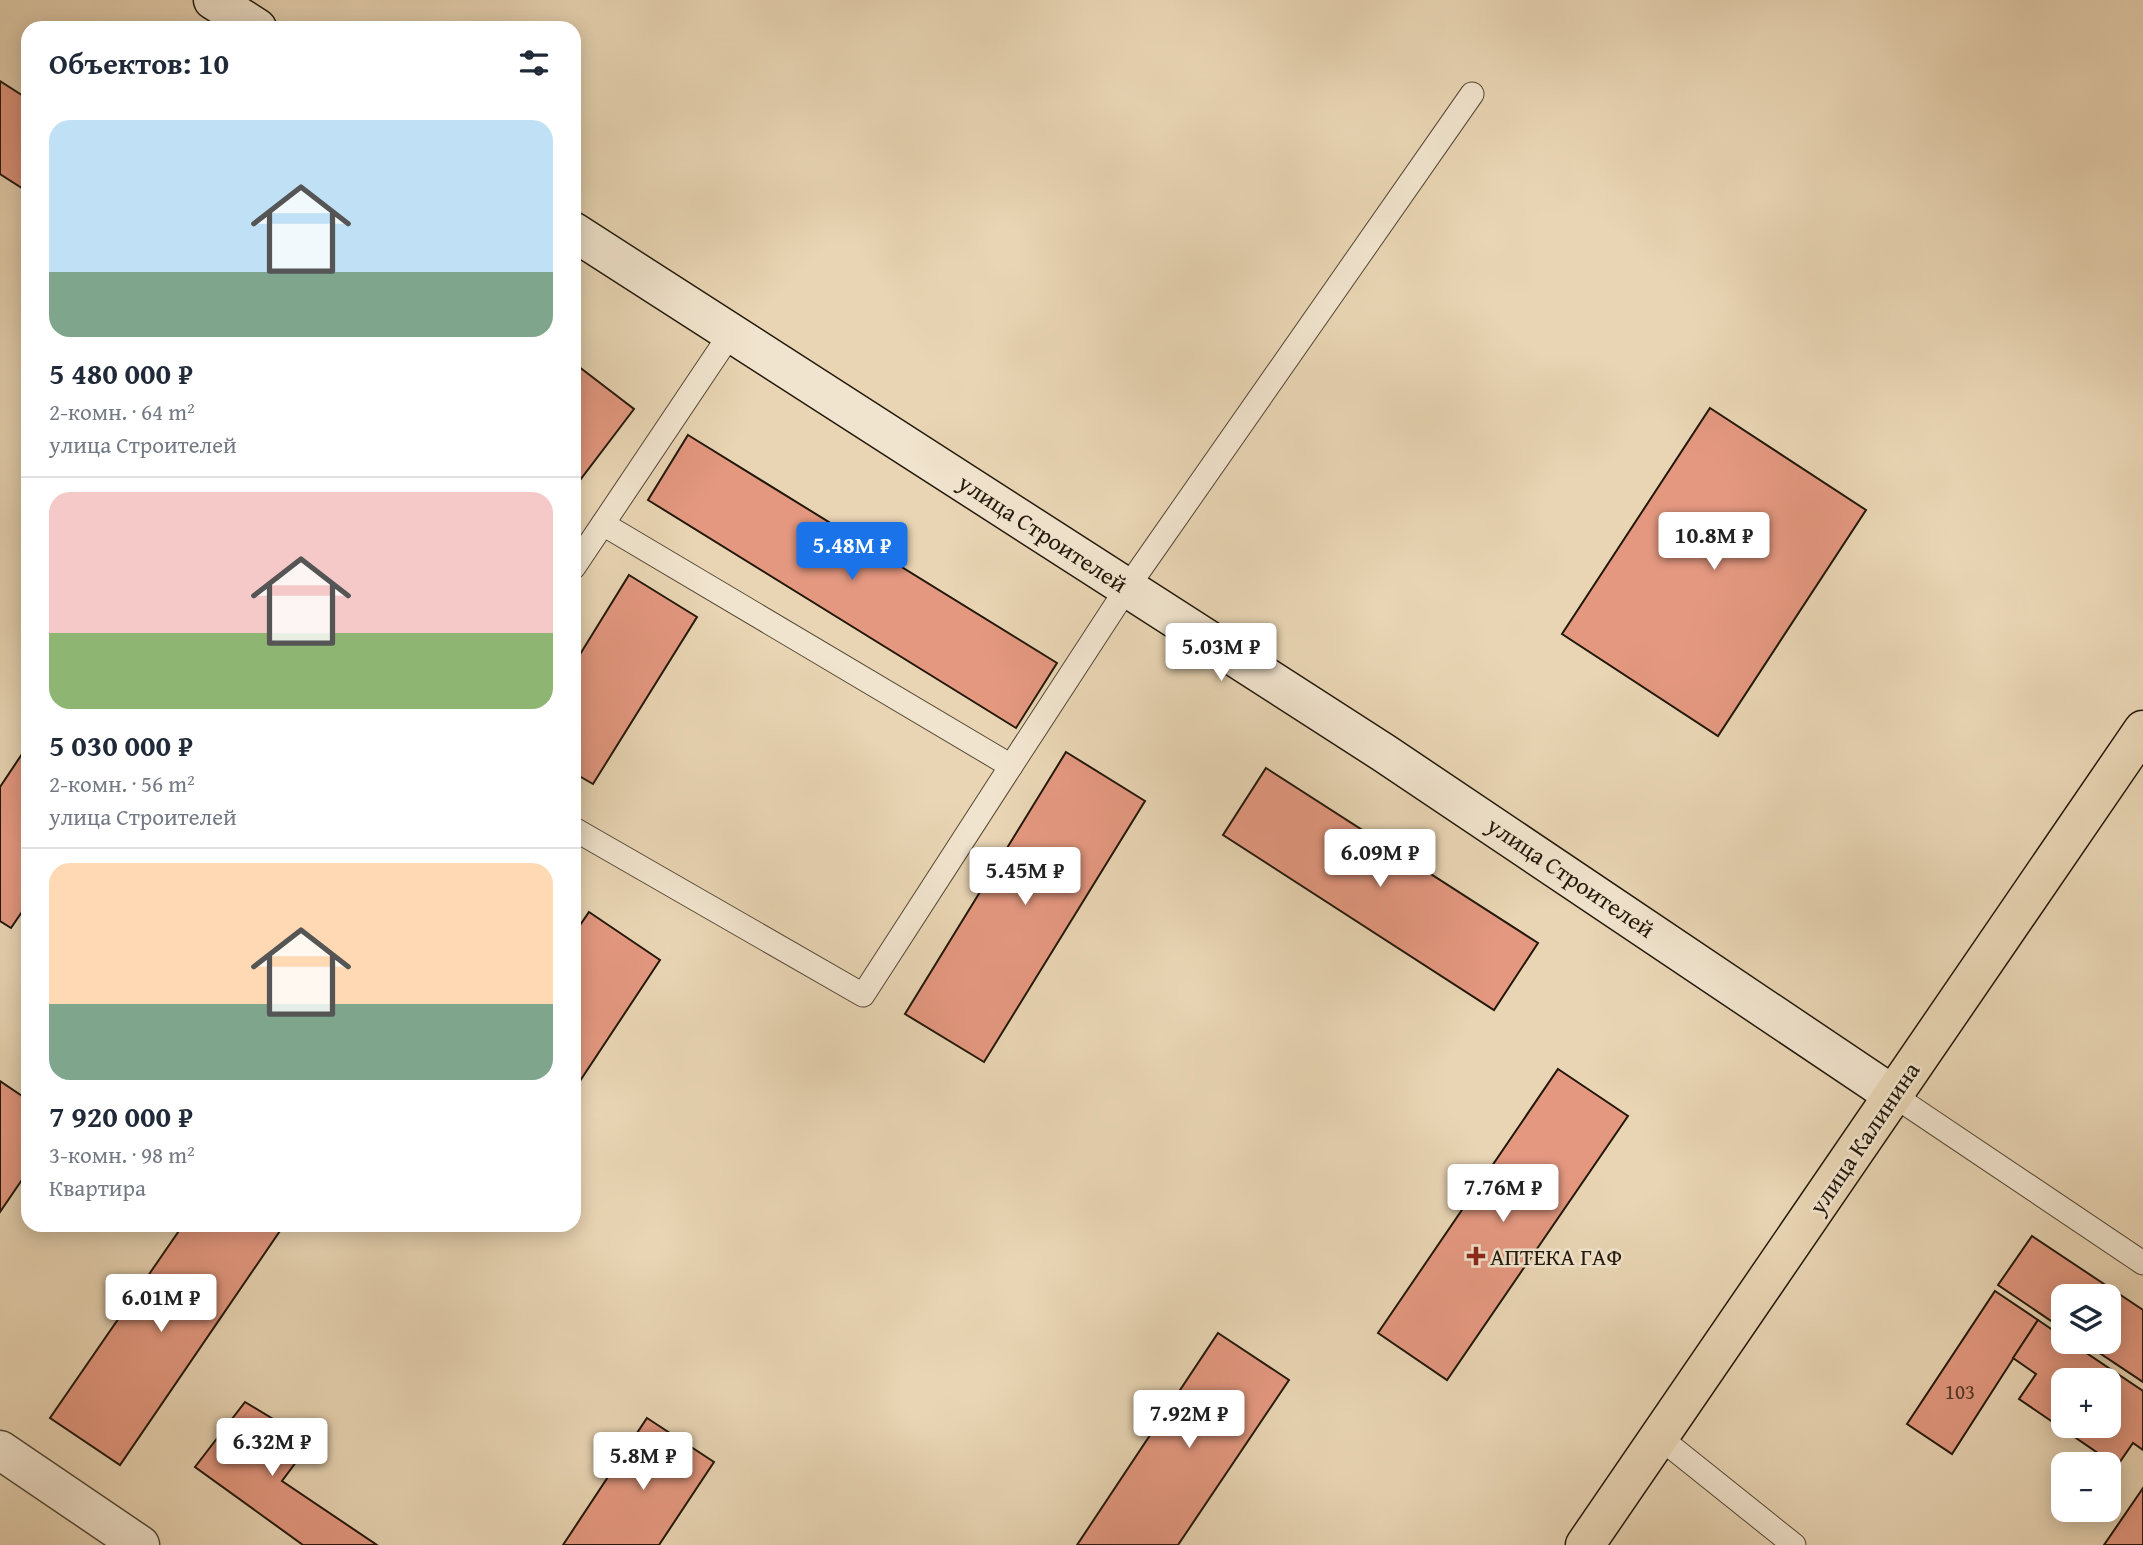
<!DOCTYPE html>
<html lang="ru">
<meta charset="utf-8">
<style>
:root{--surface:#fff;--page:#f6f6f7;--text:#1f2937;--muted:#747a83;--line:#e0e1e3;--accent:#1a73e8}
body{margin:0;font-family:"Gentium Book Plus",serif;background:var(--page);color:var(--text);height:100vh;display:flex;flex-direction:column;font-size:26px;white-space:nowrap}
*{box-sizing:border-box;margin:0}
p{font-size:23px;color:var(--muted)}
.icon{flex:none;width:38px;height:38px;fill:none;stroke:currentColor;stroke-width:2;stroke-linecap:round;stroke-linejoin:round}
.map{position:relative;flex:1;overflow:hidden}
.details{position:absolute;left:21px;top:21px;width:560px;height:1211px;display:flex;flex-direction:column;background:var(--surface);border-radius:21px;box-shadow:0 4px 18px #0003}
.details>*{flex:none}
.fabs{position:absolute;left:2051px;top:1284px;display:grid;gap:14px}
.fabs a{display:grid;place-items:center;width:70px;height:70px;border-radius:14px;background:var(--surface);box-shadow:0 4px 18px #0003;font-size:35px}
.price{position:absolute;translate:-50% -60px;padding:0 16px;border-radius:7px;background:#fff;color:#222;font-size:23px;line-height:46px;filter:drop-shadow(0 2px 4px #0008)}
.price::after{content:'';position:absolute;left:50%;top:42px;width:21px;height:16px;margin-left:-10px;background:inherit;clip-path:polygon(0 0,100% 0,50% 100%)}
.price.current{background:var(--accent);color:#fff}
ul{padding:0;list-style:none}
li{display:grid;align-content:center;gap:14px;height:371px;padding:0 28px}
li+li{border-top:2px solid var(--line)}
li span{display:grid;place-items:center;height:217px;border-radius:21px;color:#555}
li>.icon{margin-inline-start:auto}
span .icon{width:126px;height:126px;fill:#fffc;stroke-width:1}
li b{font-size:30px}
h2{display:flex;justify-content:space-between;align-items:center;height:84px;padding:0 28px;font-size:30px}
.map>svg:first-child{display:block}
.building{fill:#e49880;stroke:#22180a;stroke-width:2;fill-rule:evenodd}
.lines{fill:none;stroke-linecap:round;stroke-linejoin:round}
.lane-casing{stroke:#544734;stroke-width:25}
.street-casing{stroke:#544734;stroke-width:41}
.secondary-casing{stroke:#22180a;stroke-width:41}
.primary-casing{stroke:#22180a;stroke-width:41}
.lane{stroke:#f1e4ce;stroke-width:23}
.street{stroke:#f1e4ce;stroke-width:38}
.secondary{stroke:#f1e4ce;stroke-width:38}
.primary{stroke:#e9d5b4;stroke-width:38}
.poi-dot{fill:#8f2418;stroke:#f1e4ce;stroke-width:2.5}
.labels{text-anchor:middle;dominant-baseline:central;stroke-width:5;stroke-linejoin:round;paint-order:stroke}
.number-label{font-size:21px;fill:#523828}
.street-label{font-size:24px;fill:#22180a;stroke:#f1e4ce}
.poi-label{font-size:24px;fill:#22180a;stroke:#f1e4ce;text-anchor:start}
</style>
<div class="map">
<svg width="2143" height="1545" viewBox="0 0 2143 1545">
<rect width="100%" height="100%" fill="#e9d5b4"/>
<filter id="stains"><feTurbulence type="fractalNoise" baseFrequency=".00286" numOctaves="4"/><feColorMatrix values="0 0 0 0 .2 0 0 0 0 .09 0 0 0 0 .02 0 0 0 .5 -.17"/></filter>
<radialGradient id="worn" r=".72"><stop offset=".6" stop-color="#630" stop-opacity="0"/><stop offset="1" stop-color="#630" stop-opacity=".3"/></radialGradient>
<g class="building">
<path d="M0,81L28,99V192L0,174Z"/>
<path d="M574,363L634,409L574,488Z"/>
<path d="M1710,408L1866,510L1718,736L1562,634Z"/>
<path d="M688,435L1057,663L1016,728L648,500Z"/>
<path d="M629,575L697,617L593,784L574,773V664Z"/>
<path d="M28,745V903L11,928L0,921V787Z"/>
<path d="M1066,752L1145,801L984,1062L905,1014Z"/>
<path d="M1266,768L1538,943L1494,1010L1223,835Z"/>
<path d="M589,912L660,960L574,1090V934Z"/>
<path d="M1558,1069L1628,1116L1447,1380L1378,1333Z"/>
<path d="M0,1081L28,1100V1171L0,1212Z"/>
<path d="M183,1225H284L120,1465L50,1418Z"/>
<path d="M2032,1236L2143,1310V1382L2083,1342H2109V1297H2063V1329L1998,1285Z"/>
<path d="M1995,1291L2038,1320L1952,1454L1907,1424Z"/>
<path d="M2038,1320L2063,1337V1342H2070L2143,1391V1450L2133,1443L2117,1466L2019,1399L2036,1374L2013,1358ZM2063,1381H2109V1426H2063Z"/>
<path d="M1218,1333L1289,1380L1178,1545H1077Z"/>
<path d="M245,1402L311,1442L282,1481L377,1545H303L195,1467Z"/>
<path d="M647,1418L714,1462L659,1545H563Z"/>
<path d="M2143,1488V1545H2104Z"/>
</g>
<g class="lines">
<defs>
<g id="lane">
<path d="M574,567L731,333"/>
<path d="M1011,766L1127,588L1472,94"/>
<path d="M574,829L863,995L1011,766L603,524"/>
<path d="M1893,1095L2143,1263"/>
<path d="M1659,1437L1794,1545"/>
</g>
<path id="street" d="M0,1450L140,1545"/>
<g id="secondary">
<path d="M213,0L257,28"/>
<path d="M574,232L1384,753L1893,1095"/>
</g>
<path id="primary" d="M1585,1545L2143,730"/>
</defs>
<use href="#lane" class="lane-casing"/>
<use href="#street" class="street-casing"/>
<use href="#secondary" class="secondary-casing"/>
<use href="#primary" class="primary-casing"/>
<use href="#lane" class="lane"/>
<use href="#street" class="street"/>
<use href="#secondary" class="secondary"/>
<use href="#primary" class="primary"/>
</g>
<path class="poi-dot" d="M1472.5 1245.5h7v7h7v7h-7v7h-7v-7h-7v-7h7z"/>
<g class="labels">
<g class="number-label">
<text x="1960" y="1391">103</text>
</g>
<g class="street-label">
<text transform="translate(1043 533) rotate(33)">улица Строителей</text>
<text transform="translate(1571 877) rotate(34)">улица Строителей</text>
<text transform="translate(1864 1138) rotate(-56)">улица Калинина</text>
</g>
<g class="poi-label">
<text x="1490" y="1256">АПТЕКА ГАФ</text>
</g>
</g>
<rect width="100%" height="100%" filter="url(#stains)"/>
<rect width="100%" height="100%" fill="url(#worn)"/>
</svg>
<div class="fabs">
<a><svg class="icon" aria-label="layers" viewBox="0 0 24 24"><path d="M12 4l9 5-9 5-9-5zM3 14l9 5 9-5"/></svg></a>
<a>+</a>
<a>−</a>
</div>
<b class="price" style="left:1714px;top:572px">10.8M ₽</b>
<b class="price current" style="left:852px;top:582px">5.48M ₽</b>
<b class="price" style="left:1221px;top:683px">5.03M ₽</b>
<b class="price" style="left:1380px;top:889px">6.09M ₽</b>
<b class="price" style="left:1025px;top:907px">5.45M ₽</b>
<b class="price" style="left:1503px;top:1224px">7.76M ₽</b>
<b class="price" style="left:161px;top:1334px">6.01M ₽</b>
<b class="price" style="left:1189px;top:1450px">7.92M ₽</b>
<b class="price" style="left:272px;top:1478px">6.32M ₽</b>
<b class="price" style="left:643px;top:1492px">5.8M ₽</b>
<section class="details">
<h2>Объектов: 10<svg class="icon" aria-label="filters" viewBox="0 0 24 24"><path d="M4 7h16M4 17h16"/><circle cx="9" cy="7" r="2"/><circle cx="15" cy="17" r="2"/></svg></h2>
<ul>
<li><span style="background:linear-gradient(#bfe0f5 70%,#7fa58c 0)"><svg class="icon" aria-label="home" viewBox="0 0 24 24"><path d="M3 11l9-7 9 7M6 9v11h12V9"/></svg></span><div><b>5 480 000 ₽</b><p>2-комн. · 64 m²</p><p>улица Строителей</p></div></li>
<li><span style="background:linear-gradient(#f6c9c9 65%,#8fb573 0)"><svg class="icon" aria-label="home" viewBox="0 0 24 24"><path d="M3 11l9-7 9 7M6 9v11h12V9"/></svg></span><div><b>5 030 000 ₽</b><p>2-комн. · 56 m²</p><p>улица Строителей</p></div></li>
<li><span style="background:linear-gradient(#ffd9b3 65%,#7fa58c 0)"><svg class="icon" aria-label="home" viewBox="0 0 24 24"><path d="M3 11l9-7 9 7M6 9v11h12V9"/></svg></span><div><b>7 920 000 ₽</b><p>3-комн. · 98 m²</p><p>Квартира</p></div></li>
</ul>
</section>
</div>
